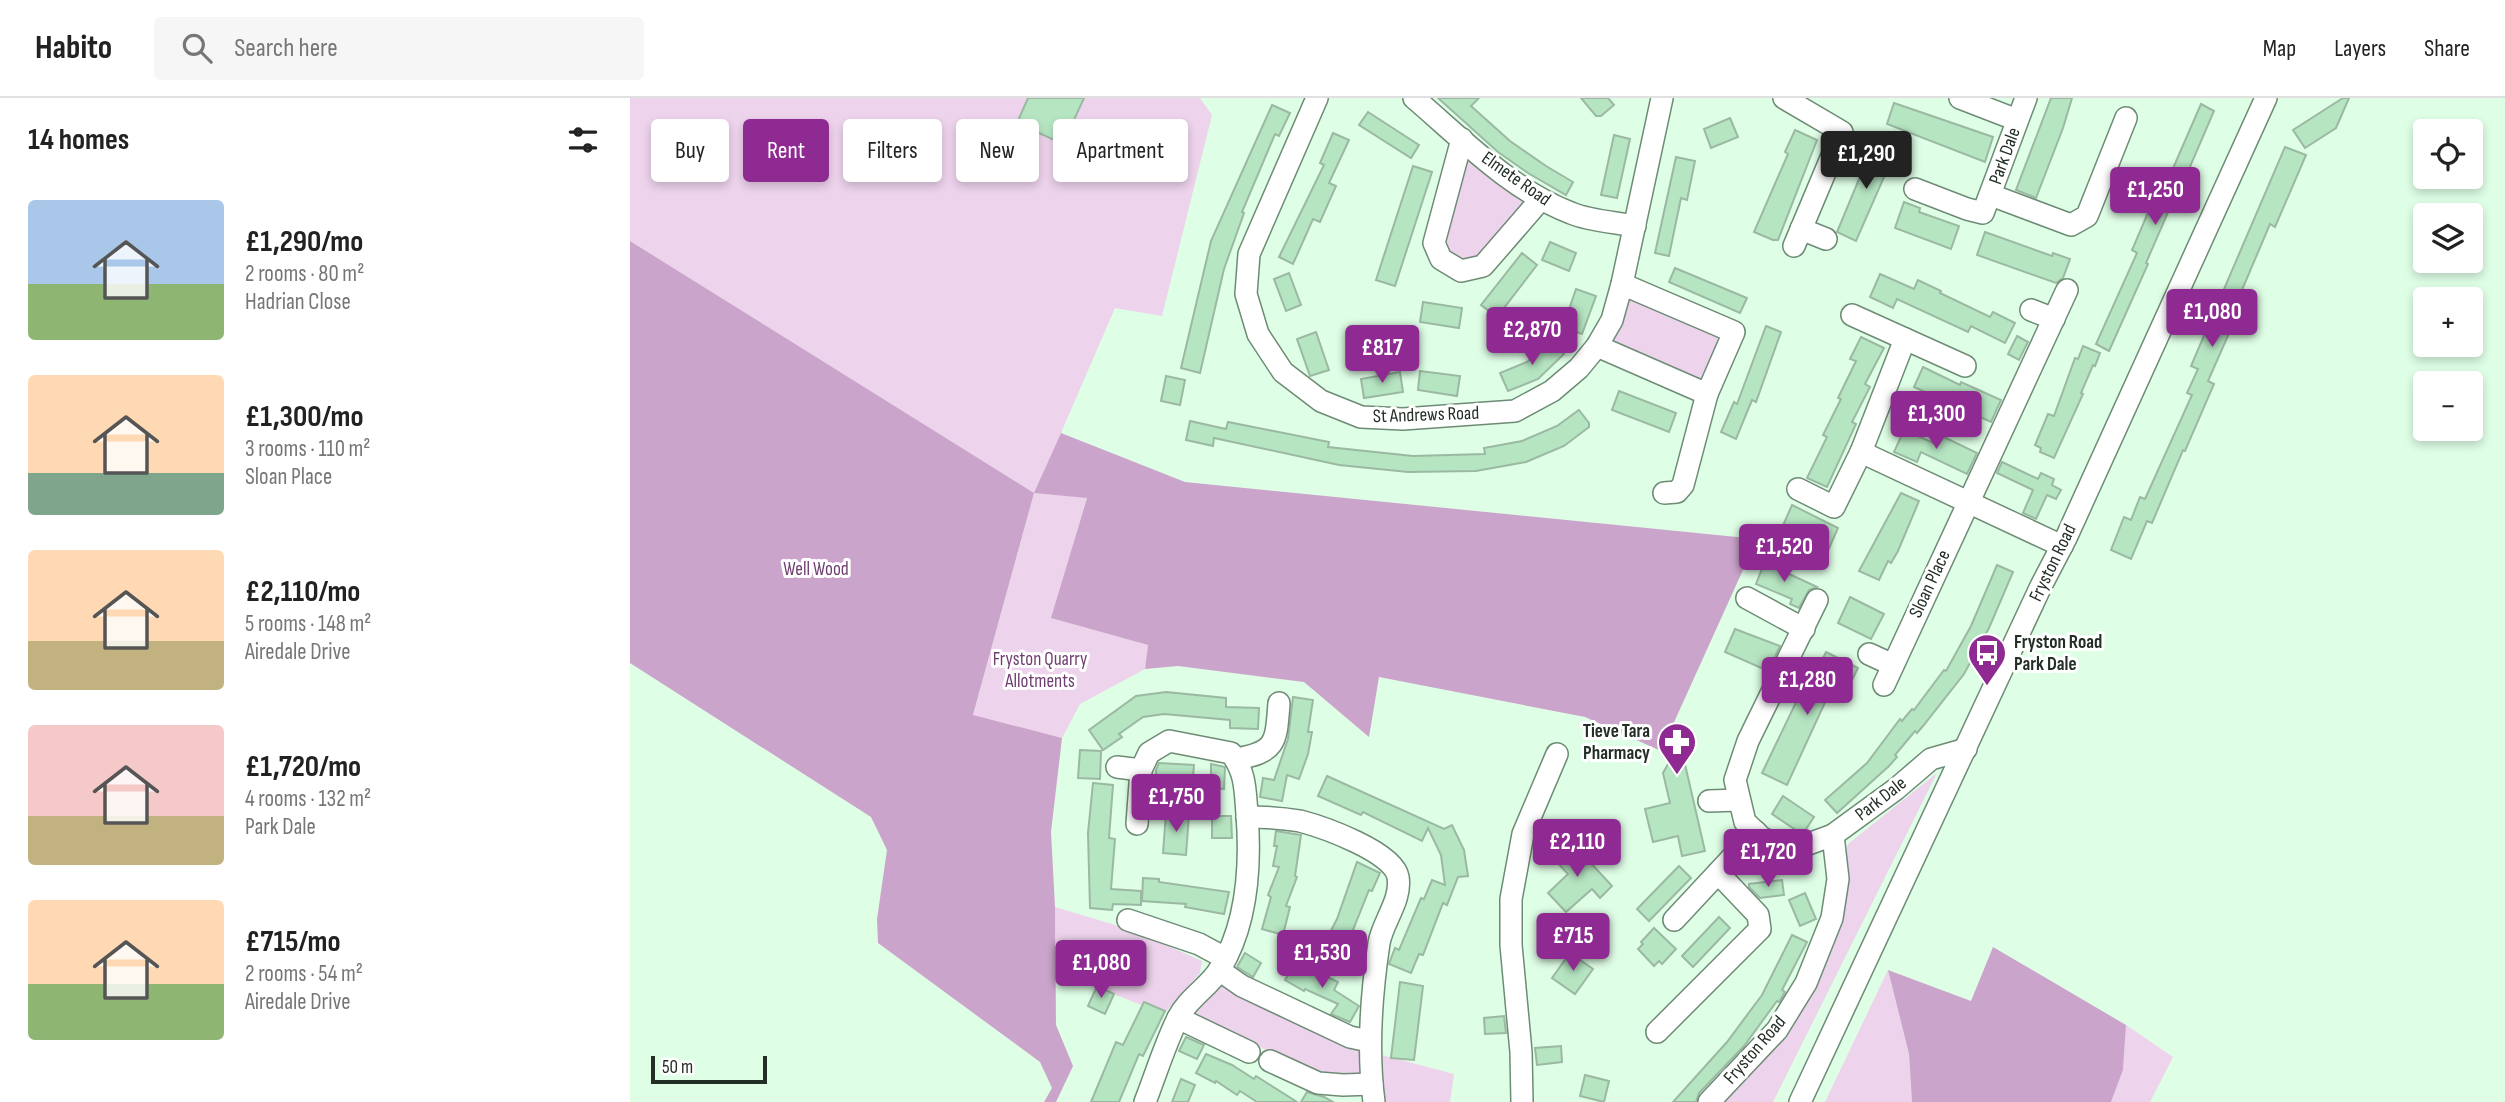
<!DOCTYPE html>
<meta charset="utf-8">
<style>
:root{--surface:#fff;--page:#f6f6f6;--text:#222;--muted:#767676;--line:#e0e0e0;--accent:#8e2a91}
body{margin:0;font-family:"Sofia Sans Condensed",sans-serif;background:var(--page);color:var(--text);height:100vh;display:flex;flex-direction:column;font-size:26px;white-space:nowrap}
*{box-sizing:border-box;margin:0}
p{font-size:23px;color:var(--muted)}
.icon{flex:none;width:38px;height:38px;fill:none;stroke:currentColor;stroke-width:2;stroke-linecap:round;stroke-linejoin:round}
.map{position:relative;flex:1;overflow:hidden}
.sheet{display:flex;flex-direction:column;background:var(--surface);width:630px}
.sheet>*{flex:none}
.hud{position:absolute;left:21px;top:21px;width:665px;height:63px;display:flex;gap:14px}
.buttons{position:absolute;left:1783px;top:21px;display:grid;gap:14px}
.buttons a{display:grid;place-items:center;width:70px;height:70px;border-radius:7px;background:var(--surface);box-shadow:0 4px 10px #0003;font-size:35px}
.scale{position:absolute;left:21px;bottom:18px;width:116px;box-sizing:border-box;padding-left:7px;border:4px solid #232f26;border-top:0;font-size:19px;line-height:24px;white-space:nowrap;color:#232f26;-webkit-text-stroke:5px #fff;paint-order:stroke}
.price{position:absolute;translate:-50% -60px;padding:0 16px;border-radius:7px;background:var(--accent);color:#fff;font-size:23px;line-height:46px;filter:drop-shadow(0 2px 4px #0008)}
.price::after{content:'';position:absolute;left:50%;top:42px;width:21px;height:16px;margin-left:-10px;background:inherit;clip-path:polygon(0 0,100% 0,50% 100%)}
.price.active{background:#222;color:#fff}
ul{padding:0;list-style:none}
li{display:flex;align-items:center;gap:21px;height:175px;padding:0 28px}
li span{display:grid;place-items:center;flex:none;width:196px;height:140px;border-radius:7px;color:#555}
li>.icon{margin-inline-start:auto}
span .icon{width:84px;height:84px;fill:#fffc;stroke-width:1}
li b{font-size:30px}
h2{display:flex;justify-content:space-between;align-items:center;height:84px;padding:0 28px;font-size:30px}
.chip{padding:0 24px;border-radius:7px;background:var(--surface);box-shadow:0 4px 10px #0003;font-size:24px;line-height:63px}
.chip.active{background:var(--accent);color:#fff}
header{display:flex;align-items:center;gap:42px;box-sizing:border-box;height:98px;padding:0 35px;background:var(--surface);border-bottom:2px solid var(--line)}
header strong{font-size:33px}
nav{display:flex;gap:38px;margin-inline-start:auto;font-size:24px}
.search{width:490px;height:63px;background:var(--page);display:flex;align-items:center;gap:18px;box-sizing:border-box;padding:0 24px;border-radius:7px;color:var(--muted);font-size:26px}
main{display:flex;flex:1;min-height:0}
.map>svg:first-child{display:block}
.green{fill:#edd3ec}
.forest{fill:#cba4cb}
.building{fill:#b6e5c2;stroke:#9bb9a2;stroke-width:2}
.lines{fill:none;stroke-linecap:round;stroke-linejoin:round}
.minor-casing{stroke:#6e8b75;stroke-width:24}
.minor{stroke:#fff;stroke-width:21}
.labels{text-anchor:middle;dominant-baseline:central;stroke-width:6;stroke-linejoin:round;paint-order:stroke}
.street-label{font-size:19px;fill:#232f26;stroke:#fff}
.park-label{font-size:19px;fill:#6f3e70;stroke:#fff}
.poi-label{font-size:19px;font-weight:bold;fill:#232f26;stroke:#fff;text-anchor:start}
</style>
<header>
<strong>Habito</strong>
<div class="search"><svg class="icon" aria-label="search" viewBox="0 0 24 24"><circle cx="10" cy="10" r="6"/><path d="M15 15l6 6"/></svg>Search here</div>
<nav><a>Map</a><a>Layers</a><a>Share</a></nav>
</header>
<main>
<section class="sheet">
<h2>14 homes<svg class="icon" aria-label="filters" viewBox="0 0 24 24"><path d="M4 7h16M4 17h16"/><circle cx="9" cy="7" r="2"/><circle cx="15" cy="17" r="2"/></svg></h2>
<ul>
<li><span style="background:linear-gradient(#a9c7e8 60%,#8fb573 0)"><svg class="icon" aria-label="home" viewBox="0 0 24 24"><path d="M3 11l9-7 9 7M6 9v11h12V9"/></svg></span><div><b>£1,290/mo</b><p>2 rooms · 80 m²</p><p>Hadrian Close</p></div></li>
<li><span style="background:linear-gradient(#ffd9b3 70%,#7fa58c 0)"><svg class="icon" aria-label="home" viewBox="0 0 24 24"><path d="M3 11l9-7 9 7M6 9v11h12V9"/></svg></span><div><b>£1,300/mo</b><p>3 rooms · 110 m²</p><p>Sloan Place</p></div></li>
<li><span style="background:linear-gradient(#ffd9b3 65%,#c2b280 0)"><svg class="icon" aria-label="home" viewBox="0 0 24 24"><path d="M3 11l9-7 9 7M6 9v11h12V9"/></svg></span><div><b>£2,110/mo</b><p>5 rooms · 148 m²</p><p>Airedale Drive</p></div></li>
<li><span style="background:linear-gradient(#f6c9c9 65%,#c2b280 0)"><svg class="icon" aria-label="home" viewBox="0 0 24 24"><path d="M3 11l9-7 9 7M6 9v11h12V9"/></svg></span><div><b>£1,720/mo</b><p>4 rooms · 132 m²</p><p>Park Dale</p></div></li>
<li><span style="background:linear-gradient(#ffd9b3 60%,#8fb573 0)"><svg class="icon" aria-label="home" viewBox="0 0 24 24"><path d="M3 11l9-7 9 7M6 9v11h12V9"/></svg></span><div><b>£715/mo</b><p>2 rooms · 54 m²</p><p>Airedale Drive</p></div></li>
</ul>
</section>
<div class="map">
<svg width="1875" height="1004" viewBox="0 0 1875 1004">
<rect width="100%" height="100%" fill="#dffee6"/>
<g class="green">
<path d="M0,0H570L582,17L532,218L485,210L405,395L457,399L422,520L518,547L515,571L450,606L432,640L343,618L404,395L0,143Z"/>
<path d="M832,41L911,101L853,168L811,161Z"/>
<path d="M992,186L1104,234L1077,296L967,248Z"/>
<path d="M1307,675L1143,1004H1079L1147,932L1208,781L1218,746Z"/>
<path d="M425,809L502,832L572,863L570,875L534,916L426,873Z"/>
<path d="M1258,872L1279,956L1282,1004H1195Z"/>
<path d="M588,885L729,949L731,980L694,979L560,916Z"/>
<path d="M1496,927L1543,959L1520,1004H1481L1493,972Z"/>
<path d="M748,956L824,976L820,1004H753Z"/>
</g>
<g class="forest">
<path d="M0,143L404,395L431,335L555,384L1127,441L1031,653L955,619L749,579L739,639L674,584L548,568L515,571L518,547L421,520L457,400L404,395L343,617L432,640L421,734L425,809L426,927L443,968L426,1004H414L422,990L410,964L248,845L247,821L257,752L241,719L0,565Z"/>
<path d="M1363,849L1496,927L1493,972L1481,1004H1282L1279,956L1258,872L1341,903Z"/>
</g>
<g class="building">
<path d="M398,0H454L433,46L387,25Z"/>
<path d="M808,0H849L841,8L880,43L916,68L943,84L936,97L898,75L868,54Z"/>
<path d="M951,0H978L984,7L971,18H966Z"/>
<path d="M1421,0H1442L1433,30L1406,100L1386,92Z"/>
<path d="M1713,0H1719L1706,30L1675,50L1663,32Z"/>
<path d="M1264,5L1363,39L1355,64L1257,26Z"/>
<path d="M1571,6L1584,13L1547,99L1545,98L1516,165L1518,166L1479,253L1466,246L1507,155L1502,152L1526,96L1531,98Z"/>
<path d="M642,7L660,15L649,38L645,36L612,114L614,115L594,171L570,275L551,270L581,143Z"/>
<path d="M738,14L789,47L781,60L729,27Z"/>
<path d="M1100,20L1108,39L1081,50L1074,31Z"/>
<path d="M1165,32L1187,42L1148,142H1143L1124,134L1158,56L1155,54Z"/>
<path d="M703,35L719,42L699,85L706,88L690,124L683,121L663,166L649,159L694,67L690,65Z"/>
<path d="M984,37L1000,41L987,100L971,97Z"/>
<path d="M1244,45L1265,54L1226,143L1207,134Z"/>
<path d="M1655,49L1676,57L1645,129L1640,126L1606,206L1611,208L1578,283L1584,286L1555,353L1553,352L1522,425L1517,423L1501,461L1481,452L1494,419L1501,422L1510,399L1515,401L1562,297L1557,295L1568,271L1561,268Z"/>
<path d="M1046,59L1065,63L1057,102L1051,100L1039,158L1025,155Z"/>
<path d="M783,68L802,74L765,188L746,182Z"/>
<path d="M1274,104L1290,110L1289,114L1329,128L1321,151L1265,130Z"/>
<path d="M1355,134L1422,158L1423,155L1440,161L1433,180L1426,185L1347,157Z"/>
<path d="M920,144L946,155L939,173L912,162Z"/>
<path d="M892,155L907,167L867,219L851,207Z"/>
<path d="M1045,170L1117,200L1110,215L1039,184Z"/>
<path d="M659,175L671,207L656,213L644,181Z"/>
<path d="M1250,176L1284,191L1288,182L1311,193L1310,195L1360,219L1363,214L1385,225L1375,245L1341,228L1338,234L1267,201L1263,210L1240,199Z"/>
<path d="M946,191L966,198L952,236L933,229Z"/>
<path d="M793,204L832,210L829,230L790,224Z"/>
<path d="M1136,228L1151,234L1126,304L1122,302L1106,341L1091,334L1104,304L1107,306Z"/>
<path d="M686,234L699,272L680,278L667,241Z"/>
<path d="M1387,238L1398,244L1389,262L1378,256Z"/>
<path d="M1231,239L1254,250L1235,286L1240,289L1222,324L1226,326L1197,389L1177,380L1197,339L1193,337L1211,301L1208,300L1226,263L1220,261Z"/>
<path d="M921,242L934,256L908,281L878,293L870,275L897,264Z"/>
<path d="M1453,248L1470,255L1465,268L1463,267L1451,295L1453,296L1424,360L1410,354L1411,350L1405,347L1418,316L1424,318L1445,260L1448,261Z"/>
<path d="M1293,269L1330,287L1331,284L1371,302L1361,324L1284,289Z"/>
<path d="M790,273L830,278L827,298L788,292Z"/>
<path d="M770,274L773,294L734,300L731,281Z"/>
<path d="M536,278L555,282L550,307L531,303Z"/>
<path d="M989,293L1046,315L1039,334L982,312Z"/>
<path d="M949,312L959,325V329L934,348L896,364L846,373L778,374L709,367L584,340L583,348L556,342L560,323L596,331L598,324L699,344L698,349L783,358L855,356L854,350L892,343L927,328Z"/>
<path d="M1274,332L1308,347L1312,338L1347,355L1337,376L1291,354L1287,364L1264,354Z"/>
<path d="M1372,364L1408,381L1411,375L1424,381L1422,387L1431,392L1426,401L1417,397L1406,421L1393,415L1403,392L1367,375Z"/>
<path d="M1271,395L1289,403L1268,453L1261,465L1258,463L1249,482L1229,473Z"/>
<path d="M1162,407L1208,430L1197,455L1151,432Z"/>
<path d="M1135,463L1158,473L1157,475L1187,489L1179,492L1169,510L1160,506L1162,501L1126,486Z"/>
<path d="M1367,467L1383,474L1359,530L1334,576L1293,628L1287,635L1285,633L1265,657L1267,659L1259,668L1207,715L1195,702L1237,665L1270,621L1272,623L1282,611L1284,612L1314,572L1316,573L1341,528Z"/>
<path d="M1220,499L1254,516L1241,541L1208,525Z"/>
<path d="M1105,531L1150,548L1138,573L1095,554Z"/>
<path d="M1196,554L1228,570L1216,594L1203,587L1157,687L1132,675L1170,596L1174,598Z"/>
<path d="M536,594L596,600V609L629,610L628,631L600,630V622L534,616L513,619L489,636L492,639L473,652L459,632L506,598Z"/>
<path d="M663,599L683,602L678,634H682L678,656L669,681L657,677L652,703L630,699L633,680L644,682L658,641Z"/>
<path d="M450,652L471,653L470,681L448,680Z"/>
<path d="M1054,662L1075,753L1052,758L1048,738L1023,744L1015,711L1040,705L1033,675L1038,666Z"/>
<path d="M529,665L564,667L562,691L525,688L526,672Z"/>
<path d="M581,666L595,669L594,691L581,690Z"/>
<path d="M697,678L814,731L822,727L834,752L838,778L828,779L817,807L813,805L793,857L789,856L781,875L759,866L760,863L765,850L769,852L791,800L794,801L802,782L815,787L811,757L798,730L792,743L733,714L731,717L688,698Z"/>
<path d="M463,685L483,687L479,740L485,741L481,791L511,793V807L483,806L482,812L460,810L458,735Z"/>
<path d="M1153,698L1184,719L1174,734L1170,735L1142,716Z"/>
<path d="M536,715L559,717L556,757L533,755Z"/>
<path d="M582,718H601L602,740H582Z"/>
<path d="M646,733L671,737L665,778L667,779L656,808L660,809L653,837L632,831L641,799L638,797L649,769L643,768L647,748H644Z"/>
<path d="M937,745L956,766L959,763L982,788L970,800L962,791L936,814L918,795L938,776L922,759Z"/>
<path d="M727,764L750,775L742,793L739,792L723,832L727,834L714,859L693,848L707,821Z"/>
<path d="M1049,768L1061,780L1019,823L1007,811Z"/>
<path d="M513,780L529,781V784L599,794L594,816L555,809L556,806L512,803Z"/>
<path d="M1152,782L1154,797L1130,800L1119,789V786Z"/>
<path d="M1175,795L1186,821L1170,828L1159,802Z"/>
<path d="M1089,819L1100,830L1063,869L1052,858Z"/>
<path d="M943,830L953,840L942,853L931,843Z"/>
<path d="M1024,830L1046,851L1032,866L1029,863L1024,868L1008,851L1013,846L1011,844Z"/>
<path d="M1162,837L1177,844L1152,892L1155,894L1149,904L1147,903L1114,948L1069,995L1066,1004H1043L1097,944L1132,897Z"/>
<path d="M615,855L631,865L623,879L607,869Z"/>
<path d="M940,855L963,871L945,896L922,880Z"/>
<path d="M666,864L687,877L689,875L708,884L704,892L729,908L720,924L701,916L708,906L675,891L674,893L655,882Z"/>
<path d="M770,884L793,888L784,962L761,960Z"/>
<path d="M467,888L484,896L475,916L458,908Z"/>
<path d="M514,904L535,913L513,958L509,956L489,1004H461L486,944L493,947Z"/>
<path d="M874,918L876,935L855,936L854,920Z"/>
<path d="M556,939L574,947L567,961L549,953Z"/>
<path d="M931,948L932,964L907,967L905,950Z"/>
<path d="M576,956L602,967L624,981L626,978L667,1004H627L610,993L607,997L586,983L585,985L566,975Z"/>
<path d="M955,977L979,983L974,1004L950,998Z"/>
<path d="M551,981L565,987L558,1004H542Z"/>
<path d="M677,994L694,999L703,1004H671Z"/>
</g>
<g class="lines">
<defs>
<g id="minor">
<path d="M687,0L619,156L616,196L628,236L653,274L691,303L731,319L773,321L885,313L922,293L949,270L967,248L982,222L992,186L1032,0"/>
<path d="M784,0C832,41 881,92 941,115C960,123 984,124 1005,128"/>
<path d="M1154,0L1212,34L1164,148"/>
<path d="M1330,0L1387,22"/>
<path d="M832,41L804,145L811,161L831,173L853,168L911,101"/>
<path d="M1285,91L1337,111L1353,115L1396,0"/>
<path d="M1361,97L1441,127L1457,118L1496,20"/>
<path d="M1171,131L1196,141"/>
<path d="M1401,212L1424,221"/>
<path d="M1222,217L1335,268"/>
<path d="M967,248L1077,296L1104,234L992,186"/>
<path d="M1231,354L1432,448"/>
<path d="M1168,391L1204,409L1231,354L1275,241"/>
<path d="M1034,395L1047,394L1053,387L1077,296"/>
<path d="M1117,500L1174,531"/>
<path d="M1187,502L1118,643L1105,682L1115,724L1132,740L1149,747L1173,748L1203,737L1266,691L1301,661L1336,651"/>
<path d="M1239,556L1263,567"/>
<path d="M1254,587L1437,192"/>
<path d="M606,661C647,654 646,644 649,605"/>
<path d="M487,669L511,672"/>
<path d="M1079,703L1109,702"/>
<path d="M617,719C635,719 652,720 670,723C693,729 764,754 768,779C772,802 753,823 749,845C741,898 737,951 744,1004"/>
<path d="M507,726L511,672L519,655L539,643L601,655C616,675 615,692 617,716C621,768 618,825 590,871C579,889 558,900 548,920C535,946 526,976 515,1004"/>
<path d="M498,822L569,846L595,860"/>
<path d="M1044,822L1126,734"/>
<path d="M589,872L612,888L720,939L739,943"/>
<path d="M548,920L619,954"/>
<path d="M1027,934L1130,831L1128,817L1088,775"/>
<path d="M640,963L688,985L713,987L742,986"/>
<path d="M892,1004L891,954L881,847V801L893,736L927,656"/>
<path d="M1079,1004L1147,932L1176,885L1202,820L1208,781L1203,737"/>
<path d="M1170,1004L1411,488L1436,440L1636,0"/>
</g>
</defs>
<use href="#minor" class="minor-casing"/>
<use href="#minor" class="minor"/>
</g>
<defs>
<symbol id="bus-pin" viewBox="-11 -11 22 30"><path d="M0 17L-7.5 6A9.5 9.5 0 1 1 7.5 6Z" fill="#8e2a91" stroke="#fff"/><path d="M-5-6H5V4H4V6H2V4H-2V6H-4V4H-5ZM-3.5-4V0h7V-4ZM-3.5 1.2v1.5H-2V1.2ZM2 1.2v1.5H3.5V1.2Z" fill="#fff"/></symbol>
<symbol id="pharmacy-pin" viewBox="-11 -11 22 30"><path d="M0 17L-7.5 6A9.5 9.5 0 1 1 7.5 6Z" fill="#8e2a91" stroke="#fff"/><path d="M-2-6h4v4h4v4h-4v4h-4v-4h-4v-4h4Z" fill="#fff"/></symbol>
</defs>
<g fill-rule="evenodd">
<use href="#bus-pin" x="1335" y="533" width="44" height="60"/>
<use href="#pharmacy-pin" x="1025" y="622" width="44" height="60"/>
</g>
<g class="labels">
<g class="street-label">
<text transform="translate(1375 58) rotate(-70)">Park Dale</text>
<text transform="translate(886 81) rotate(35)">Elmete Road</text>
<text transform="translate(796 317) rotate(-2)">St Andrews Road</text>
<text transform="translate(1423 465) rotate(-64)">Fryston Road</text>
<text transform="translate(1300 486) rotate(-65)">Sloan Place</text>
<text transform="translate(1251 701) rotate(-38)">Park Dale</text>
<text transform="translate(1125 952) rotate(-49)">Fryston Road</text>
</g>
<g class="park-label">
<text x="186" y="471">Well Wood</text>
<text x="410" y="561">Fryston Quarry<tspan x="410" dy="22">Allotments</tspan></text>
</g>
<g class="poi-label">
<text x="1384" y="544">Fryston Road<tspan x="1384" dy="22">Park Dale</tspan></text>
<text x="1020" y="633" text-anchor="end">Tieve Tara<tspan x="1020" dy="22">Pharmacy</tspan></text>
</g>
</g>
</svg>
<div class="buttons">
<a><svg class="icon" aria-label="locate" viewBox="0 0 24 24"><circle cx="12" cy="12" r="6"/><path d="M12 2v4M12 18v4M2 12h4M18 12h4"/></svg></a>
<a><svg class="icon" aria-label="layers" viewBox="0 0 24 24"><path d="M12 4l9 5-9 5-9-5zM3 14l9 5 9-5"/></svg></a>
<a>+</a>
<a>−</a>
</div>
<div class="scale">50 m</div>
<b class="price active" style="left:1236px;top:93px">£1,290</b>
<b class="price" style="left:1525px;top:129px">£1,250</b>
<b class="price" style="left:1582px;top:251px">£1,080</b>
<b class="price" style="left:902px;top:269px">£2,870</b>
<b class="price" style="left:752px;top:287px">£817</b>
<b class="price" style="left:1306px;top:353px">£1,300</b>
<b class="price" style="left:1154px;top:486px">£1,520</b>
<b class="price" style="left:1177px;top:619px">£1,280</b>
<b class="price" style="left:546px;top:736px">£1,750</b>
<b class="price" style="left:947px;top:781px">£2,110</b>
<b class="price" style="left:1138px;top:791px">£1,720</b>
<b class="price" style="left:943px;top:875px">£715</b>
<b class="price" style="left:692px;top:892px">£1,530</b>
<b class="price" style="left:471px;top:902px">£1,080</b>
<div class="hud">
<a class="chip">Buy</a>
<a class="chip active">Rent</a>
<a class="chip">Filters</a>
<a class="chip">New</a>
<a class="chip">Apartment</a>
</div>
</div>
</main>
